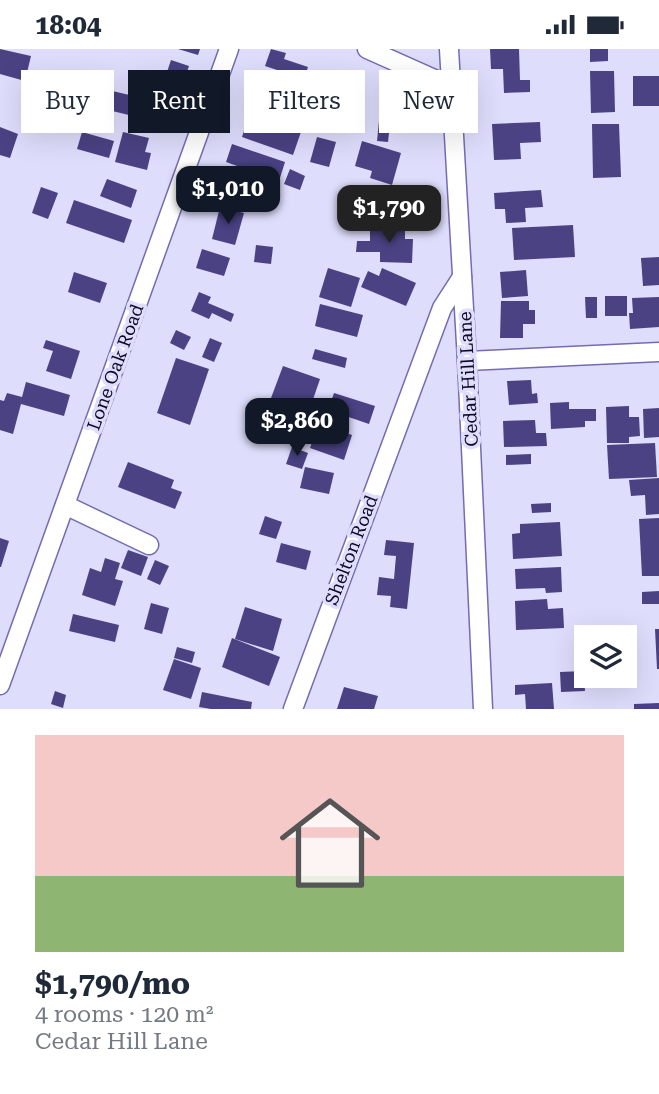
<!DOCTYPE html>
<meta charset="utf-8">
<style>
:root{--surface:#fff;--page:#f6f6f7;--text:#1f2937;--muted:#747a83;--accent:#111827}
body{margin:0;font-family:"Roboto Serif",serif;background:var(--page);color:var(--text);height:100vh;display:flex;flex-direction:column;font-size:26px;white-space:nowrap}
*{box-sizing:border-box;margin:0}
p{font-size:23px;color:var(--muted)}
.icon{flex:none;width:38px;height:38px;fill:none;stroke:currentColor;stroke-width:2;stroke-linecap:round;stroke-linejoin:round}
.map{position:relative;height:660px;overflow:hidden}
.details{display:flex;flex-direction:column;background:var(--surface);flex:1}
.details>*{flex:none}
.hud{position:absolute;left:21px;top:21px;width:618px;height:63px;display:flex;gap:14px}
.fabs{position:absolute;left:574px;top:576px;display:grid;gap:14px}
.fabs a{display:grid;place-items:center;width:63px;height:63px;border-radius:0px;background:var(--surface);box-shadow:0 7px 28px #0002;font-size:35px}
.price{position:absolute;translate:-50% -60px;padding:0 16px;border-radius:14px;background:var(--accent);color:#fff;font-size:23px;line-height:46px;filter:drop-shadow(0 2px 4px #0008)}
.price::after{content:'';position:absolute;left:50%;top:42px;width:21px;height:16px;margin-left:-10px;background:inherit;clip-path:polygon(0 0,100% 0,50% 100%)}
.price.selected{background:#222;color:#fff}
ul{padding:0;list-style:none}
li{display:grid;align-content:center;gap:14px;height:371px;padding:0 35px}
li span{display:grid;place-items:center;height:217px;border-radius:0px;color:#555}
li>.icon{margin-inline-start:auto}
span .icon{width:126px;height:126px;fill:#fffc;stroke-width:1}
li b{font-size:30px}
.tag{padding:0 24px;border-radius:0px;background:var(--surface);box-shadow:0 7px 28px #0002;font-size:24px;line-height:63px}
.tag.selected{background:var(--accent);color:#fff}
.status{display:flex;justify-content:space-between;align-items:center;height:49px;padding:0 35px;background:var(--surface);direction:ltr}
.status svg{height:19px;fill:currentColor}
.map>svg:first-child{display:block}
.building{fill:#4a4283}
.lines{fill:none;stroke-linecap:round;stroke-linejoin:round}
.minor-casing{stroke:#736cb2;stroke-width:21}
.minor{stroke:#fff;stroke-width:18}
.labels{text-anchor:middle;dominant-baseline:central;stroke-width:7;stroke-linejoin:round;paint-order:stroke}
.street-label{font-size:18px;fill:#0d0823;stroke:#deddfc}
</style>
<div class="status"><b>18:04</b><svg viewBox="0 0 49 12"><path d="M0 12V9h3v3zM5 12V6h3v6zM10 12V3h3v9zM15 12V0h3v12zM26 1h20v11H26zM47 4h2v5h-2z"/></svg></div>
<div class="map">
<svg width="659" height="660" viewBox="0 0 659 660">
<rect width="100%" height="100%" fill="#deddfc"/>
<g class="building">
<path d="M0,0L31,7L25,32L0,25Z"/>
<path d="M178,0H200L198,6Z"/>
<path d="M271,0L286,4L284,10L308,18L304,30L265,17Z"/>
<path d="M490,0H519L520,31H530V43L504,44L503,20H491Z"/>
<path d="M590,0H608V12L590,13Z"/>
<path d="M171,11L189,17L179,47L161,41Z"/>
<path d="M590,22H614L615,63L591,64Z"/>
<rect x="633" y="27" width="26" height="30"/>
<path d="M288,34L353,56L347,76L281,54Z"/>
<path d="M108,41L138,48L133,67L104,60Z"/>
<path d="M382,42L399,43L397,67L391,66L388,93L377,92Z"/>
<path d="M251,61L302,80L293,106L242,88Z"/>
<path d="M67,70L81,73L79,83L64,80Z"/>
<path d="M540,73L541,93L520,94L521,110L494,111L492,75Z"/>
<path d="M592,75H619L621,128L593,129Z"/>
<path d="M0,78L18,85L10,109L0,106Z"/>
<path d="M82,83L114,92L109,109L77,100Z"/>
<path d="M123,83L149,89L145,103L151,104L147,121L115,113Z"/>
<path d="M317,88L336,93L329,118L310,113Z"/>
<path d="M362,92L401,104L392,136L370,129L372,122L355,117Z"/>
<path d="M232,95L285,113L279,132L226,113Z"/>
<path d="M290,120L305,127L300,141L284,135Z"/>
<path d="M107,130L137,141L131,159L100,147Z"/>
<path d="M41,138L58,144L48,170L32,164Z"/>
<path d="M541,141L543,158L525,159L526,173L506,174L505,160H495L494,144Z"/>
<path d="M74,151L132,171L124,194L66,174Z"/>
<path d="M220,158L244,164L235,196L212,190Z"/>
<path d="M573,176L575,208L514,211L512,179Z"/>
<path d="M370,179H405V190H413L412,214L380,213V203H356L357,192H370Z"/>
<path d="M256,196L273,198L271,215L254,213Z"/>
<path d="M202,200L230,209L224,227L196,219Z"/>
<path d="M659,208V236L643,237L641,209Z"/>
<path d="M328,219L360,229L351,258L319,248Z"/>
<path d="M382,219L416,234L406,257L361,238L368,222L379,227Z"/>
<path d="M526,221L528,247L502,249L500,223Z"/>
<path d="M74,223L107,234L100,254L68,243Z"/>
<path d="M199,243L211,248L208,254L234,265L231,273L212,264L209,270L191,262Z"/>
<rect x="605" y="247" width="22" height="20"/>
<path d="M585,248H597V269H586Z"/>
<path d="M659,248V278L630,280L629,264H633L632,249Z"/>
<path d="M501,252H529V261H535V275H523V289H500Z"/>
<path d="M320,255L363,266L357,288L315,277Z"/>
<path d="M176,281L191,288L184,301L170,294Z"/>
<path d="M210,289L222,294L214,313L202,308Z"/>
<path d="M46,291L80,302L71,330L46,322L53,302L43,299Z"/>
<path d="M315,300L347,309L345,319L312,310Z"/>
<path d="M176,309L209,320L190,376L157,364Z"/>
<path d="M283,317L320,330L309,362L271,349Z"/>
<path d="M531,331L532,345L537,344L538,354L509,356L507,332Z"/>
<path d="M26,333L70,346L64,367L21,355L13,385L0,381V351L4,352L7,344L22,348Z"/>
<path d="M334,344L375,357L369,375L328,361Z"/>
<path d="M569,353V360H596V372H585V378L551,380L550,354Z"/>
<path d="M629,357V368H639L640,387L629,388V394H607L606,358Z"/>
<path d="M659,359V388L644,389L643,360Z"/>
<path d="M535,371L536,384H546L547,397L504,398L503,372Z"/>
<path d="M319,374L352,386L344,411L310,399Z"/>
<path d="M655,394L657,428L609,430L607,396Z"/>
<path d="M292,398L308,404L302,420L286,415Z"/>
<path d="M531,405V415L506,416V406Z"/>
<path d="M128,413L174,431L171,439L182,443L175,460L118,438Z"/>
<path d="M305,418L334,424L329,445L300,439Z"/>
<path d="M659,429V465L646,466L645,446L631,447L629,431Z"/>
<path d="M551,454V463L532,464L531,455Z"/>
<path d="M265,467L282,473L276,490L259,485Z"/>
<path d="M659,469V527H642L639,470Z"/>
<path d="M560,473L562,507L513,510L512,485L520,484V475Z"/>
<path d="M0,489L9,492L1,518H0Z"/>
<path d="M386,491L414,494L407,560L390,558L391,547L377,546L379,528L394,530L396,507L384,506Z"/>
<path d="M281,494L311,502L306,521L276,513Z"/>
<path d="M128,501L148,508L141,527L121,519Z"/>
<path d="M105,509L120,514L115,530L123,532L115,557L82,546L90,519L101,523Z"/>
<path d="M155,511L169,517L160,536L147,530Z"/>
<path d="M561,518L562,543L546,544L545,539L516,540L515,520Z"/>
<path d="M659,542V555H642V543Z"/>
<path d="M547,550L548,560L563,559L564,579L516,581L515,552Z"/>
<path d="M151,554L169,559L162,585L144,580Z"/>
<path d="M245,558L282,570L273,602L235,590Z"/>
<path d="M73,565L119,576L115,593L69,582Z"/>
<path d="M655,580H659V620H657Z"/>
<path d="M232,589L280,608L269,637L222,618Z"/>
<path d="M177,598L195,603L192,614L174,609Z"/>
<path d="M174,610L201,619L191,650L163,641Z"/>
<path d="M584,622L585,642L561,643L560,623Z"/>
<path d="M552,634L554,660H526L525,645L515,646V636Z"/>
<path d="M344,638L378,647L374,660H337Z"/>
<path d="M55,642L66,646L63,659L51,655Z"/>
<path d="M202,643L252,653L251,660H211L199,658Z"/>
<path d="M659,654V660H634V655Z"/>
</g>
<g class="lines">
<defs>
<g id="minor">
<path d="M367,0L450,37"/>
<path d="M449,0L467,312L483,660"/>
<path d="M467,312L659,303"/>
<path d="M65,456L149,496"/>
<path d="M0,636L229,0"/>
<path d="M293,660L442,259L462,228"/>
</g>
</defs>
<use href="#minor" class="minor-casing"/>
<use href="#minor" class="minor"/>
</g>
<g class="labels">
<g class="street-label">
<text transform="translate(115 318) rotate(-70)">Lone Oak Road</text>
<text transform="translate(468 330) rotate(-93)">Cedar Hill Lane</text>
<text transform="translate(351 501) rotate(-69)">Shelton Road</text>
</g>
</g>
</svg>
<div class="fabs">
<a><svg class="icon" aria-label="layers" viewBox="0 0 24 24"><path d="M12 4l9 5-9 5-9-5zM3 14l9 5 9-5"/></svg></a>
</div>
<b class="price" style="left:228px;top:177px">$1,010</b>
<b class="price selected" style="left:389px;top:196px">$1,790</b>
<b class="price" style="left:297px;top:409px">$2,860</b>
<div class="hud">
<a class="tag">Buy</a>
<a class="tag selected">Rent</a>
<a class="tag">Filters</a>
<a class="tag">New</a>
</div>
</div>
<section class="details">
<ul>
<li><span style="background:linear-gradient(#f6c9c9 65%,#8fb573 0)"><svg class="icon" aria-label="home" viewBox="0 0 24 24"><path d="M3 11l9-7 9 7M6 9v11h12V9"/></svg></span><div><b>$1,790/mo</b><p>4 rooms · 120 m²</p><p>Cedar Hill Lane</p></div></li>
</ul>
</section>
